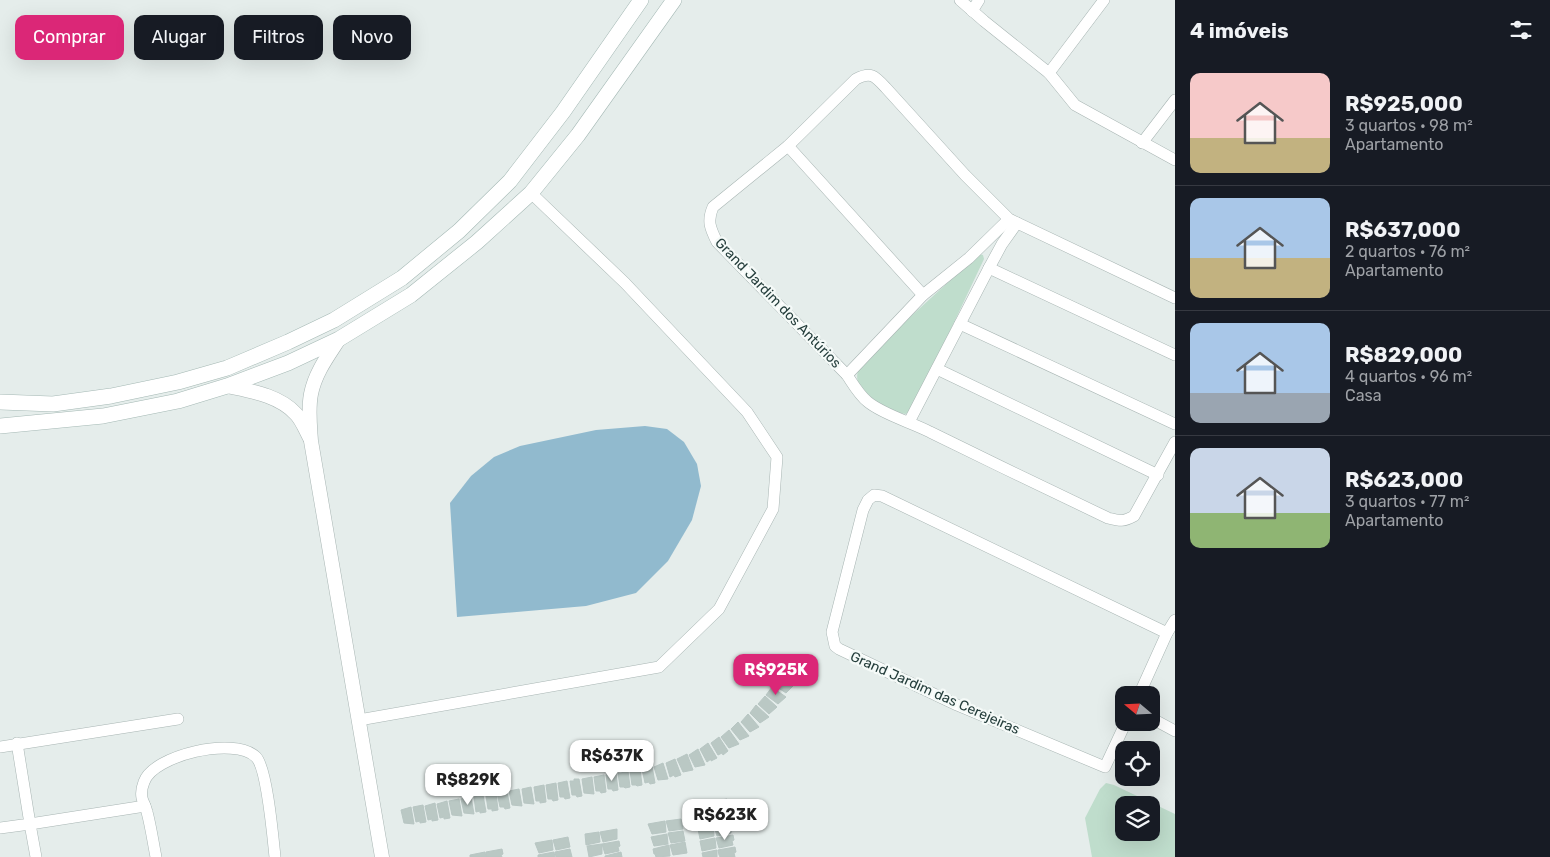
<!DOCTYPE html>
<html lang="pt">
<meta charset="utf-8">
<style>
:root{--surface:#171b24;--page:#242831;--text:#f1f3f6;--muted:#9ea1a6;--line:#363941;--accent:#db2777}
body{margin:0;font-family:Rubik,sans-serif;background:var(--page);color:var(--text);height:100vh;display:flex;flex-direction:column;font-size:19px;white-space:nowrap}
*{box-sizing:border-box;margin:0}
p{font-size:16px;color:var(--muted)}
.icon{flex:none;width:28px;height:28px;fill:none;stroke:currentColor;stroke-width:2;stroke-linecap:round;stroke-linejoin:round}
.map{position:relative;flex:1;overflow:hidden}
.side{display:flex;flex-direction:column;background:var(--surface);width:375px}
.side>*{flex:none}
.banner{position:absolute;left:15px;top:15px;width:475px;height:45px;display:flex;gap:10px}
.needle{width:32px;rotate:289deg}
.fabs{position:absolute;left:1115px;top:686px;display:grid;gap:10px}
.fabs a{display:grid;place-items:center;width:45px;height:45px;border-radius:10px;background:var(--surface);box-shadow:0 5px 20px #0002;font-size:25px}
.price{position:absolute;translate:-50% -42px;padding:0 11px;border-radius:10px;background:#fff;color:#222;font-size:16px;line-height:32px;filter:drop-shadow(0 1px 2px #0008)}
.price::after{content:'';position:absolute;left:50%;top:30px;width:15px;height:11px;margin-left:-8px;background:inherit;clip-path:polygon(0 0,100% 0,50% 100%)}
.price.on{background:var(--accent);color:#fff}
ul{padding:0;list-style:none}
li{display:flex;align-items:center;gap:15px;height:125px;padding:0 15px}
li+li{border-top:1px solid var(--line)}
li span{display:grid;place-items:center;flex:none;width:140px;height:100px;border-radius:10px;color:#555}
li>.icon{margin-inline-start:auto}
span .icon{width:60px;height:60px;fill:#fffc;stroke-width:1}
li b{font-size:21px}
h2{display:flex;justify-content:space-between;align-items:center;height:60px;padding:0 15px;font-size:21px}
.pill{padding:0 18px;border-radius:10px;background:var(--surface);box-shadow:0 5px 20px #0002;font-size:18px;line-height:45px}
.pill.on{background:var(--accent);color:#fff}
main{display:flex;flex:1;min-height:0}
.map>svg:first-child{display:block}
.green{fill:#bfddcc;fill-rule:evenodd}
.water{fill:#91bace}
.building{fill:#bac8c4;stroke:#b8c6c3}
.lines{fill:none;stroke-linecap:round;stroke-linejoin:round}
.minor-casing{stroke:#a8b5b3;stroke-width:12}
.tertiary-casing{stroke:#a8b5b3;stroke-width:15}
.secondary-casing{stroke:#a4b8b4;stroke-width:16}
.minor{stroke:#fff;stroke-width:11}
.tertiary{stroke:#fff;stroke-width:14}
.secondary{stroke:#fff;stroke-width:15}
.labels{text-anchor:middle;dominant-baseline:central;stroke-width:4.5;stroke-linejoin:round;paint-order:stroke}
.street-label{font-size:14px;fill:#253e3c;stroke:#f5faf8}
</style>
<main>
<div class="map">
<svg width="1175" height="857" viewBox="0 0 1175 857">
<rect width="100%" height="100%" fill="#e5edeb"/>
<g class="green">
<path d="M979,254L983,255L984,259L914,407L906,414C889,412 864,400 858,382C856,376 858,370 860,363Z"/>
<path d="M1106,783L1114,785L1175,814V857H1092L1085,818L1100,789ZM1124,805H1151V832H1124Z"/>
</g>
<path class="water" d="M645,426L667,429L684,442L697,464L701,486L692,520L668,561L636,593L586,606L457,617L450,503L471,476L494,457L520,446L596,430Z"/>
<g class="building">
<path d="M785,666L800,674L797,679L796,678L794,682L781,675Z"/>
<path d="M779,676L793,686L786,693L774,685Z"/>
<path d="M772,687L786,697L778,704L766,695Z"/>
<path d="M765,696L777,707L769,714L758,704Z"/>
<path d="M756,705L769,717L760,723L750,713Z"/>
<path d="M748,714L759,727L750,732L741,722Z"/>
<path d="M738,722L749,736L740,740L731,729Z"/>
<path d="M729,730L739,744L729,748L721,737Z"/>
<path d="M719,737L728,751L723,755L722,753L718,755L711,743Z"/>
<path d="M708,743L717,758L711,761V759L707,762L700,749Z"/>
<path d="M698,749L705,765L695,767L689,755Z"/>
<path d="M687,754L693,770L683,772L677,759Z"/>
<path d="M675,759L681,775L675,777L674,775L670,777L666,763Z"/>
<path d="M663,763L668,779L658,780L654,767Z"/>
<path d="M652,766L655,783L650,784L649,782L645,783L642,769Z"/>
<path d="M634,769H640L642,785L637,786L636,785H632L630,771Z"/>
<path d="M622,771H628L630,787L625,788L624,787H620L618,773H622Z"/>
<path d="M616,773L618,790L613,791L612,789H608L606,775Z"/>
<path d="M604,775L606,792L601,793L600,791H596L594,777Z"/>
<path d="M592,777L594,794L584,793L582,779Z"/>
<path d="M574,779H579L582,796L577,797L576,795H572L570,781H574Z"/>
<path d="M567,781L570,798L565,799L564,797H560L558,783Z"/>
<path d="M556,783L558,800L553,801L552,799H548L546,785Z"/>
<path d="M544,785L546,802L540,803V801H536L534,787Z"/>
<path d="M531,787L534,804L524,803L522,789Z"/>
<path d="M519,789L522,806L512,805L509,791Z"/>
<path d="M507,791L510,808L505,809L504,807H500L497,793Z"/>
<path d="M496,793L498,810L492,811V809H488L486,796Z"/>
<path d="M483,795L486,812L480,813V811L476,812L474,797Z"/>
<path d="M471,797L474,814L464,813L461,799Z"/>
<path d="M459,799L462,816L452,815L449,801Z"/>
<path d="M727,799L728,805H726V809L712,812L710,802Z"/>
<path d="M447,801L450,818L444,819V817L440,818L437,804Z"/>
<path d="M709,802L710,812L696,815L694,805Z"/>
<path d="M435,803L438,820L432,821V819L428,820L425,806Z"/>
<path d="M423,805L426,822L420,823V821L416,822L413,807Z"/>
<path d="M411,807L414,824L404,823L401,810Z"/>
<path d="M729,811L730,817H728L729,821L715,824L712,814Z"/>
<path d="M711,814L712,824L698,827L696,817Z"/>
<path d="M681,819L683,829L669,831L666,821Z"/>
<path d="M665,821L666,832L652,834L648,824Z"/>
<path d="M731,823V833L717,836L714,826Z"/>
<path d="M713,826L714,836L700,839L698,829Z"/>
<path d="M617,829V839L603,842L600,832Z"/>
<path d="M683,831L685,841L671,843L668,833Z"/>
<path d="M599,832L600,842L586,845L585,834Z"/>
<path d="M667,834L668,844L654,846L651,837Z"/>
<path d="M733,835L734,840L732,841L733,845L719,848L716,838Z"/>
<path d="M568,837L570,847L556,850L553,840Z"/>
<path d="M715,838L716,848L702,851L700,841Z"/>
<path d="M552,840L553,850L539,853L535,843Z"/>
<path d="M619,841L620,846L618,847L619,851L605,854L602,844Z"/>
<path d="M685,842L687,853L673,855L670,845Z"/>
<path d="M602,844V854L589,857L587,846Z"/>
<path d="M669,845L670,856L656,857L655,854H654L653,849Z"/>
<path d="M735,847L736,852L734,853L735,857H720L719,855L718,850Z"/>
<path d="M502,849L503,854L501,855L502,857H486V852Z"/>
<path d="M570,849L572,857H556L555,852Z"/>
<path d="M717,850V857H703L702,853Z"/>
<path d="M485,852L486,857H470V855Z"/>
<path d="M554,852L555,857H538V855Z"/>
<path d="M621,852L622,857H605V856Z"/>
</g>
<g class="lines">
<defs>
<g id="minor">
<path d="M960,0L984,21L1049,73L1075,105L1175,160"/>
<path d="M972,11L979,0"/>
<path d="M1049,73L1104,0"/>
<path d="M1142,143L1175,100"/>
<path d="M788,146L923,295"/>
<path d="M989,268L1175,355"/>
<path d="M1175,298L1009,219L965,175L886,88C875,76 871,71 856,79L788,146L713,207C707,221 710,228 717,242L847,375C853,384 859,395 868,402C884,415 911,422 930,432C989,461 1049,490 1108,518C1120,521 1123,522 1134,516L1175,442"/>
<path d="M960,324L1175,424"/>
<path d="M937,369L1158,475"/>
<path d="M847,375L923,295L969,258L1009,219"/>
<path d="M909,422L989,268L1002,244L1017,223"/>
<path d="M1139,695L1167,633L1175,620"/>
<path d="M1151,718L1175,731"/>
<path d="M359,720L659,667L719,609L773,509L777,457L747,412L625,283L531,193"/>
<path d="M1126,722L1105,767L957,705L839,649L835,646L832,632L863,510L868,500L874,495L882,496L1167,633"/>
<path d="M0,747L178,719"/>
<path d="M0,828L30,824L17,743"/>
<path d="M36,857L30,824L145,806"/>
<path d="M156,857C153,842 151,827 147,812C146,807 143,802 142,798C141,793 142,787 144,782C153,755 235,736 256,757C267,768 273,838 275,857"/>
</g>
<g id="tertiary">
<path d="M339,339C328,356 315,373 311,394C308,409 310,426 311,441L382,857"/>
<path d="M227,386C250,391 279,395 296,414C302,420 306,431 310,438"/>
</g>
<g id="secondary">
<path d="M0,402L53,404L111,396L178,382L227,368L288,342L334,320L402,278L459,231L510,181L563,112L641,0"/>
<path d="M0,426L103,416L178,401L227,386L288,363L339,339L411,295L477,242L531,193L578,135L674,0"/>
</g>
</defs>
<use href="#minor" class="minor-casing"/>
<use href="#tertiary" class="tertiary-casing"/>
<use href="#secondary" class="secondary-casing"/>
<use href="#minor" class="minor"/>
<use href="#tertiary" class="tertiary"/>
<use href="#secondary" class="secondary"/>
</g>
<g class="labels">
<g class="street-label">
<text transform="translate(778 303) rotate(46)">Grand Jardim dos Antúrios</text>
<text transform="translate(935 693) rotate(24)">Grand Jardim das Cerejeiras</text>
</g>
</g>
</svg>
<div class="fabs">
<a><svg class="needle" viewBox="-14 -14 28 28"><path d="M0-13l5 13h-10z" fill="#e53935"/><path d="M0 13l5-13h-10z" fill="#9ea1a6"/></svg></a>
<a><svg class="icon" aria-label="locate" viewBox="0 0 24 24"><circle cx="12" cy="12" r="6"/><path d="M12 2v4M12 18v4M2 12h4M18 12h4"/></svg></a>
<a><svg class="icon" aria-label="layers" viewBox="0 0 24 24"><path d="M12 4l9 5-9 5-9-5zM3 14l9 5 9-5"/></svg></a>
</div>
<b class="price on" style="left:776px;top:696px">R$925K</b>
<b class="price" style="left:612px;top:782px">R$637K</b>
<b class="price" style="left:468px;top:806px">R$829K</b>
<b class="price" style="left:725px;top:841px">R$623K</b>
<div class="banner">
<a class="pill on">Comprar</a>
<a class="pill">Alugar</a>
<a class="pill">Filtros</a>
<a class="pill">Novo</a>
</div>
</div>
<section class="side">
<h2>4 imóveis<svg class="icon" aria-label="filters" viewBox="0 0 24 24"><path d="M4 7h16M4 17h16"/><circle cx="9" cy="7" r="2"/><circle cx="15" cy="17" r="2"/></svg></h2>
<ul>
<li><span style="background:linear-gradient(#f6c9c9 65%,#c2b280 0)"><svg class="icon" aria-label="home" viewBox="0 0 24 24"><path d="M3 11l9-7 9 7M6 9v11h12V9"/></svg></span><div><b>R$925,000</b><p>3 quartos · 98 m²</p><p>Apartamento</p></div></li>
<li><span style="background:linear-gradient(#a9c7e8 60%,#c2b280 0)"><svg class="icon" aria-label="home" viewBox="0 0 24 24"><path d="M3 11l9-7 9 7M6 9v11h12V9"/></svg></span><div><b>R$637,000</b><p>2 quartos · 76 m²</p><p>Apartamento</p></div></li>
<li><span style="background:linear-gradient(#a9c7e8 70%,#9aa5b1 0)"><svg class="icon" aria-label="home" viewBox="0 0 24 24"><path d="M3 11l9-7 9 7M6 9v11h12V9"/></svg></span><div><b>R$829,000</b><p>4 quartos · 96 m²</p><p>Casa</p></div></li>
<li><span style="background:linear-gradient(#c9d6e8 65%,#8fb573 0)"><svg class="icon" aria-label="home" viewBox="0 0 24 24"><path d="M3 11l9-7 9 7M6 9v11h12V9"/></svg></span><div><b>R$623,000</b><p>3 quartos · 77 m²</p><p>Apartamento</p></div></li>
</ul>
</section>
</main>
